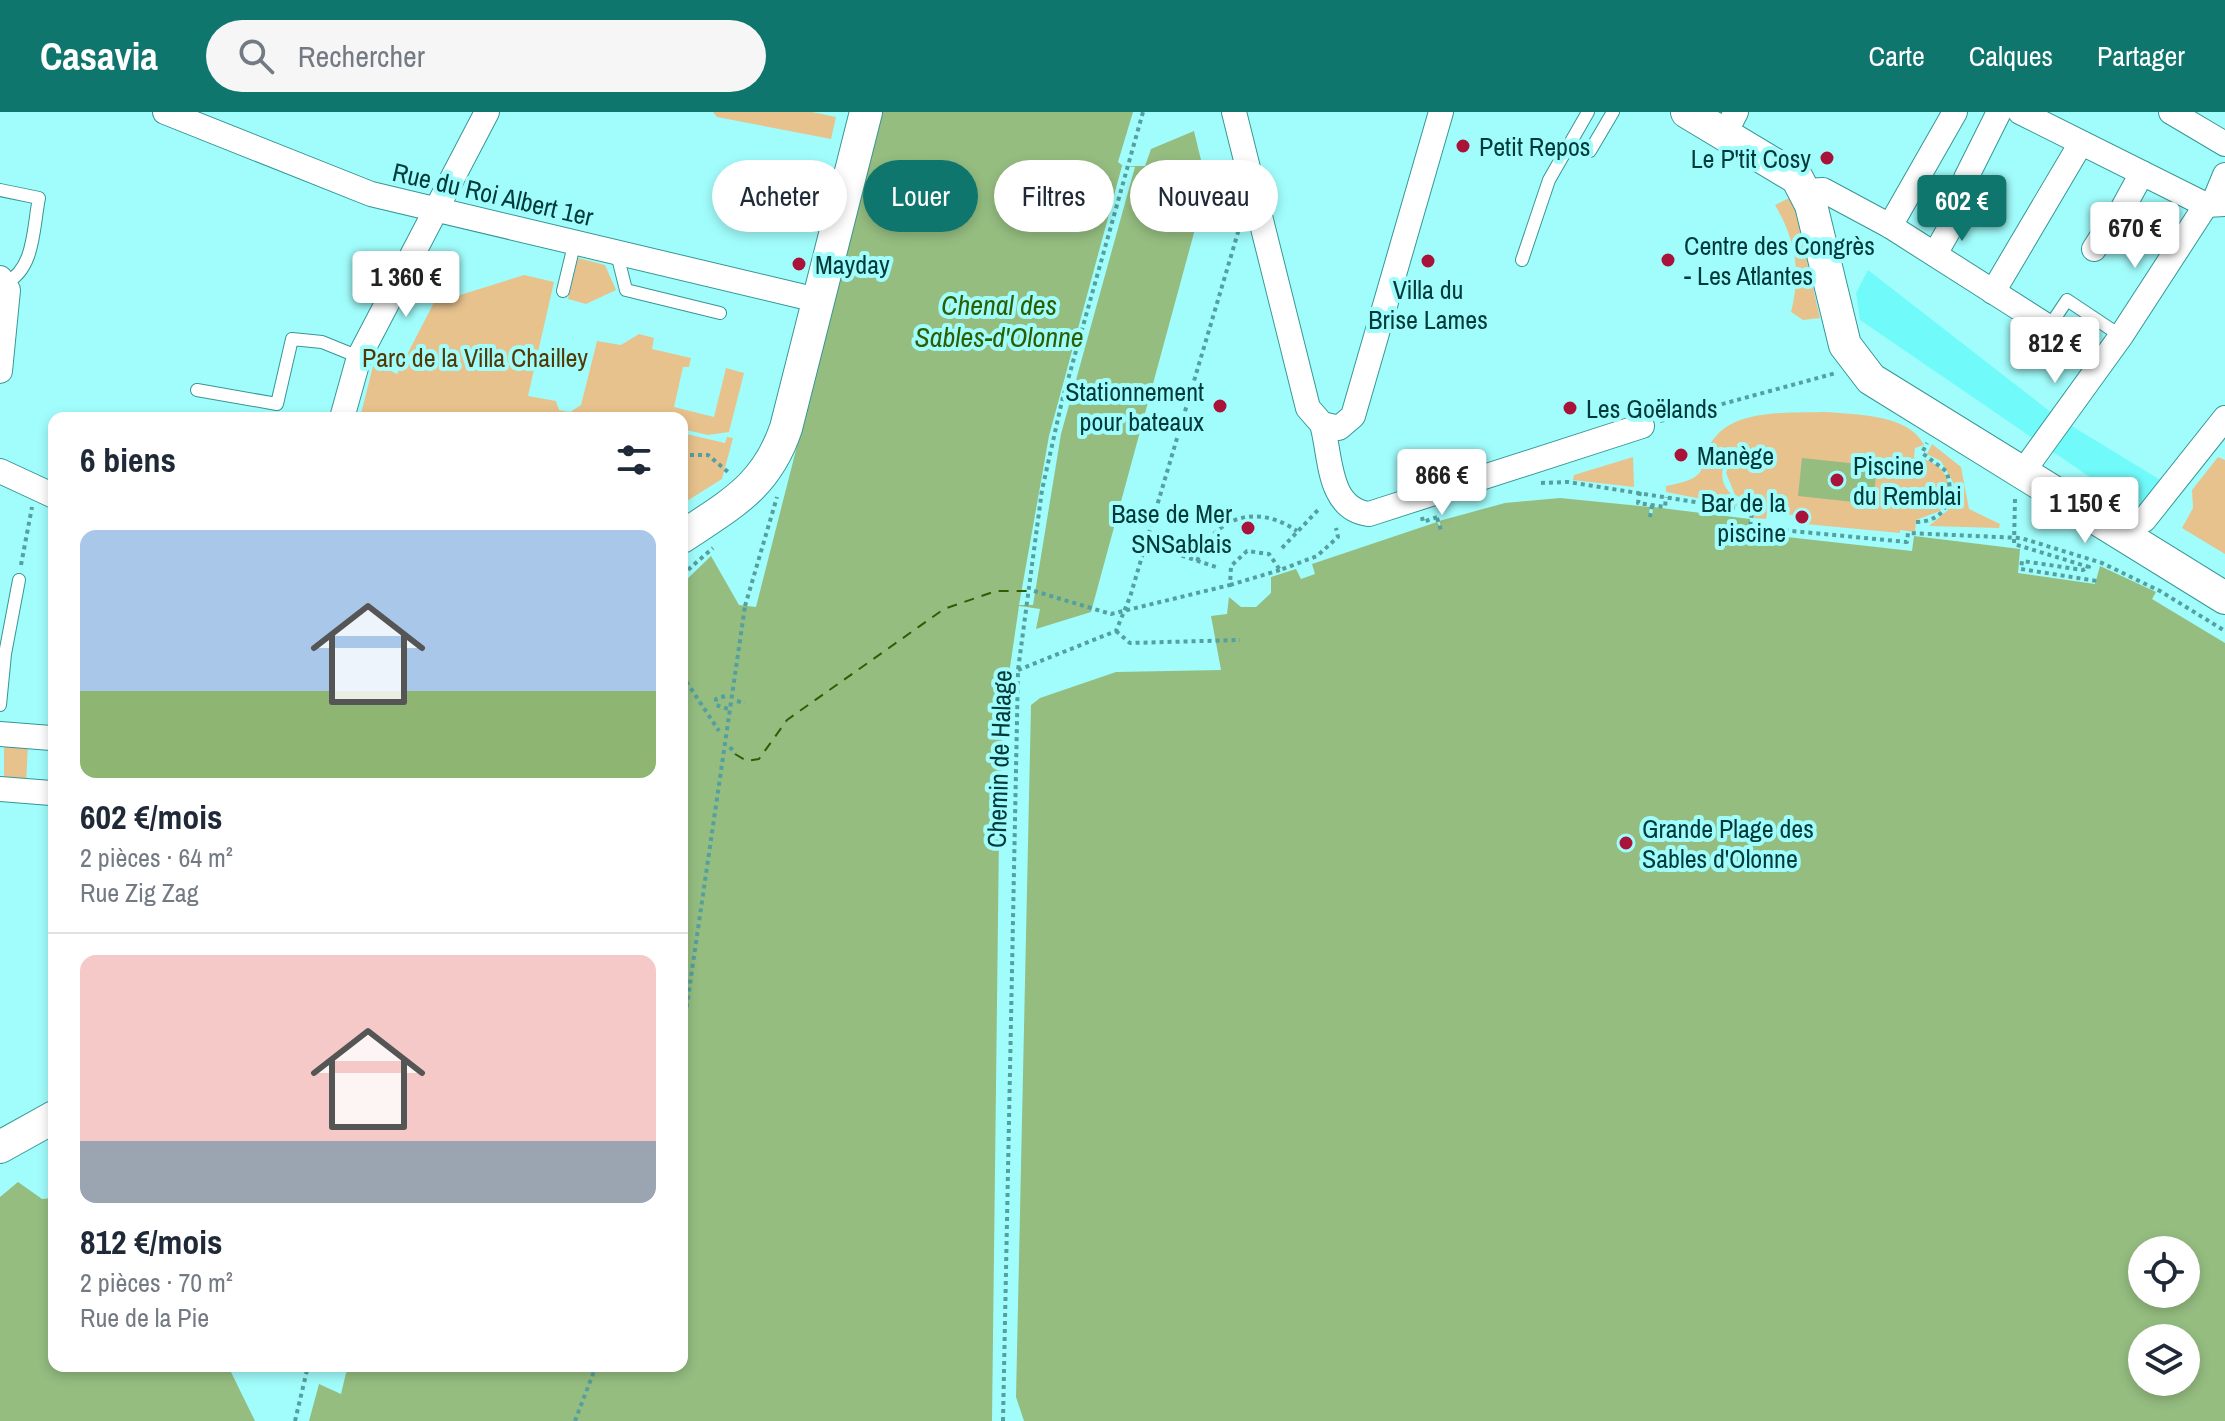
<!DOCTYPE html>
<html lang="fr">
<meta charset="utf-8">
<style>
:root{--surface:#fff;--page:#f6f6f7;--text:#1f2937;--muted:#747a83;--line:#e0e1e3;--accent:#0f766e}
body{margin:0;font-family:"Archivo Narrow",sans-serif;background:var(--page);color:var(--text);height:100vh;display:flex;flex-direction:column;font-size:30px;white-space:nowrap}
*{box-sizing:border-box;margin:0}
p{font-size:26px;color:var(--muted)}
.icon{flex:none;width:44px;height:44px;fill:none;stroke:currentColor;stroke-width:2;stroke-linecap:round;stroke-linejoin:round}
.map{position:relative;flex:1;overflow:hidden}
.drawer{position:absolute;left:48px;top:300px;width:640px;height:960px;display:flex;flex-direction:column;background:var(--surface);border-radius:16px;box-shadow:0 4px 12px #0003}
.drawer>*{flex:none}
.banner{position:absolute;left:712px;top:48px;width:760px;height:72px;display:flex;gap:16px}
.tools{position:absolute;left:2128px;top:1124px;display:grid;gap:16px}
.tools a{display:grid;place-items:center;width:72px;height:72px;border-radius:50%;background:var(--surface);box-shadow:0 4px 12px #0003;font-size:40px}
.price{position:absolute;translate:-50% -68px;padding:0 18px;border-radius:8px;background:#fff;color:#222;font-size:26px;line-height:52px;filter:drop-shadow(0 2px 4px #0008)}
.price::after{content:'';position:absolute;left:50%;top:48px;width:24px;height:18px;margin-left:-12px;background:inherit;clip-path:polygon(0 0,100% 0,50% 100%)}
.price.on{background:var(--accent);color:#fff}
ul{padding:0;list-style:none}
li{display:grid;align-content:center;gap:16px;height:424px;padding:0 32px}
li+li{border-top:2px solid var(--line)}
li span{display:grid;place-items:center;height:248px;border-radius:16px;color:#555}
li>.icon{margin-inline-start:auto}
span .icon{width:144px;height:144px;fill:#fffc;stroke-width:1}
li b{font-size:34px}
h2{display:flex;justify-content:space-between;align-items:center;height:96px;padding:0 32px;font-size:34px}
.chip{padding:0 28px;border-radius:36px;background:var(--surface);box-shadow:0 4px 12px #0003;font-size:28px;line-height:72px}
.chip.on{background:var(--accent);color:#fff}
header{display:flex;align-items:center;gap:48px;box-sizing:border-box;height:112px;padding:0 40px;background:var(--accent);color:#fff}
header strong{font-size:38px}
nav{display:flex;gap:44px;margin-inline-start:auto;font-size:28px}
.search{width:560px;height:72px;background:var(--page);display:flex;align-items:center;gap:20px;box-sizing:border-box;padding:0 28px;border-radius:44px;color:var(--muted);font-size:30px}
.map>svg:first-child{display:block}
.built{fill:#71fafa}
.green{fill:#e7c28d}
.water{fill:#95bd80;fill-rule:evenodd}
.pier{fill:#a1fdfc}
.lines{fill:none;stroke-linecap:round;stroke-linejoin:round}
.ferry{stroke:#2d5e03;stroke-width:2;stroke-dasharray:10 8;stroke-linecap:butt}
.lane-casing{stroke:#379696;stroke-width:14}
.street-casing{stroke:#379696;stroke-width:26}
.secondary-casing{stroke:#379696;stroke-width:34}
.path{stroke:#549f9f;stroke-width:4;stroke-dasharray:4 4;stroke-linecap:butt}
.lane{stroke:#fff;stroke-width:12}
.street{stroke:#fff;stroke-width:24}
.secondary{stroke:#fff;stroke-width:32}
.path-bridge{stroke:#549f9f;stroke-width:4;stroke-dasharray:4 4;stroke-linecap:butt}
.poi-dot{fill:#a91239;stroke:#a1fdfc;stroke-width:3}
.labels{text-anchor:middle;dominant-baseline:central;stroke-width:8;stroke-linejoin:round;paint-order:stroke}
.poi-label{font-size:26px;fill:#003a3a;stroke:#a1fdfc;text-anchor:start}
.street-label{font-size:26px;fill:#003a3a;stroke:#a1fdfc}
.park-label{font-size:26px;fill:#543803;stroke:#a1fdfc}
.water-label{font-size:28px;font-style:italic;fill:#2d5e03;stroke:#a1fdfc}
</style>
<header>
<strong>Casavia</strong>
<div class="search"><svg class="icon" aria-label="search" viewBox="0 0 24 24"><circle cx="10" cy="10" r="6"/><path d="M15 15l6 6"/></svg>Rechercher</div>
<nav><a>Carte</a><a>Calques</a><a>Partager</a></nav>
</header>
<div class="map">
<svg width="2225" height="1309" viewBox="0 0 2225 1309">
<rect width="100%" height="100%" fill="#a1fdfc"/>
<path class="built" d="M1868,158L2057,305L2167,372L2141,400L1860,208L1856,181Z"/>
<g class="green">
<path d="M713,0H812L836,5L831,27L717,5Z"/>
<path d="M1789,86L1794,93L1820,206L1803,208L1791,200C1801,161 1796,128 1775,93Z"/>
<path d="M578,146L605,153L616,178L586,192L568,187Z"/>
<path d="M524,163L554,170L528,284L556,289L559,298L570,300L581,293L597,229L621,233L639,222L654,226L652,237L691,246L689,255H683L674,295L714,305L726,256L744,261L729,320L708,323L682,317V306H360L374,250L397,262L442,175L457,184Z"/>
<path d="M1827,300C1857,303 1909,302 1924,333L1915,336L1914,345C1944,349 1959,372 1940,399L1916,408L1915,420L1900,418V421L1795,411V403L1767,401L1766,407L1752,406L1753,392L1735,383L1726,361L1734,339L1753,329L1731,339C1712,369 1727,380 1748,396L1666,380V374C1722,364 1690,351 1718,322C1741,297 1796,301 1827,300Z"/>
<path d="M682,321L725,331L727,325L733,326L722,367L682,392Z"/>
<path d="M1932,332L1961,355L1969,397L2000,412L1999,416L1929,414L1948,398L1954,372L1941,349L1927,342Z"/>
<path d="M1633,345L1634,375L1573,368L1574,363Z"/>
<path d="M2218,345L2225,348V442L2182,416L2193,396L2192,378Z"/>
<path d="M4,628L28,631L26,674H4Z"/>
</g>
<g class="water">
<path d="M882,0H1133L1118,50L1123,54H1145L1151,37L1194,19L1207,73L1091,500L1036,517L1040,497L1019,494L1003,603L999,724L992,1309H309L319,1272L341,1282L346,1261L352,1254H682V472L711,444L739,493L756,495Z"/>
<path d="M1802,346L1877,354L1873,392L1798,384Z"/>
<path d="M1560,386L1650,395L1649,405H1652L1653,395L1750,407V421L1912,439L1914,424L2020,437L2018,461L2095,472L2100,454L2156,480L2152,487L2225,531V1309H1024L1016,1285L1031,593L1040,586L1116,560L1221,558L1211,504L1227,502L1229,485L1241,495H1256L1271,481V465L1296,457L1301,467L1315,462L1312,452L1437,410L1442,417L1439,409L1505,391ZM2142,1138H2186V1182H2142ZM2142,1226H2186V1270H2142Z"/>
<path d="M18,1070L42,1087L54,1086V1254H228L255,1309H0V1085Z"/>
</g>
<path class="pier" d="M1122,54L1135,55L1061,322L1033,493H1019L1049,324Z"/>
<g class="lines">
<path class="ferry" d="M735,642L747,649L759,647L787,608L944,497L996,479H1034"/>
<defs>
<g id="lane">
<path d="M1590,39L1613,0"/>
<path d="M0,78L39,86C33,115 35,158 5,171"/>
<path d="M620,141L619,150L626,178L720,201"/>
<path d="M1522,148L1549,68L1588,0"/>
<path d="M563,179L575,129"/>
<path d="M2049,215L2067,188L2121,224"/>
<path d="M197,278L277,292L292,227L322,230L359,245"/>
<path d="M0,593L5,542L19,468"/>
</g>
<g id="street">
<path d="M165,0L371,82L817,188"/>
<path d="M1234,0L1308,296L1322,312L1339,316L1353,304L1441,0"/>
<path d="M2020,0L2206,93L2225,92"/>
<path d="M2171,0L2225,32"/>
<path d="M1724,23L1736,0"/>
<path d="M1805,79L1823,78L1890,114L2102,249"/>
<path d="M2213,92L2225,63"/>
<path d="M1890,114L1955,0"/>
<path d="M2094,137L2105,120L2112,116L2142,61"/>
<path d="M1935,142L1967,86L1966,66L1999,0"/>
<path d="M0,166L8,178L0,259"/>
<path d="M1993,180L2081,31"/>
<path d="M342,306L359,245L487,0"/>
<path d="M1322,312C1331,343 1327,397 1369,402L1642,314"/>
<path d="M0,359L54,384"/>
<path d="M2022,361L2121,224L2206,93"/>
<path d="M2120,422L2144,408L2225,306"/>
<path d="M0,622L51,626"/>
<path d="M0,677L51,681"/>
</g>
<g id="secondary">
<path d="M1687,0L1797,66L1811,93L1845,233L1871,267L2225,486"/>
<path d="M682,425C731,392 766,375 786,316L866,0"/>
<path d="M0,1035L54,1005"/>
</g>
</defs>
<use href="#lane" class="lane-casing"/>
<use href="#street" class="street-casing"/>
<use href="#secondary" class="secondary-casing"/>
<g class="path">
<path d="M1660,309L1836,261"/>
<path d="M682,343H708L728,360"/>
<path d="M1541,371L1568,370L1752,399L1750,415L1907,430L1908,421L2021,426L2102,451L2160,479L2225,519"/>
<path d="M1640,380L1638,391L1665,395L1666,385"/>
<path d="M2015,387L2014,432L2089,455L2083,458L2022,449L2021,457L2097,469"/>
<path d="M1422,405L1423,410L1440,404"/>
<path d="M1650,405L1652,393"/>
<path d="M1437,406L1441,418"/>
<path d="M1916,410C1946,410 1956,384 1946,359L1922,341L1927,331"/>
<path d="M1282,436L1318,398"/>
<path d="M1174,441L1219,456"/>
<path d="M1197,449C1215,403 1258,392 1297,419"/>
<path d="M21,453L32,395"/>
<path d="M682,463L713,436"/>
<path d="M1230,473L1280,458"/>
<path d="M1034,479L1111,502L1230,473L1231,454L1247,439L1269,442L1280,458L1317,444L1338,425L1336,416"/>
<path d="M745,494L777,385"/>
<path d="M1116,519L1130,531L1240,528"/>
<path d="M1018,558L1116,519L1130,485L1239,117"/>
<path d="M682,563L719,619"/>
<path d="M725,584L716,587V593L731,598"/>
<path d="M737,589L745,591"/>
<path d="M730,635L735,642"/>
<path d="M295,1309L308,1254"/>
<path d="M575,1309L596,1254"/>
<path d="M1003,1309L1018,558L1042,378L1062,289L1143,0"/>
</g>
<use href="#lane" class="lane"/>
<use href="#street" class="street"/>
<use href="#secondary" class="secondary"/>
<path class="path-bridge" d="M682,927L745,494"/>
</g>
<g class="poi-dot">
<circle cx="1463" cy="34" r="8"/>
<circle cx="1827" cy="46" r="8"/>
<circle cx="1668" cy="148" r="8"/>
<circle cx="1428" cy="149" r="8"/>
<circle cx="799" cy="152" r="8"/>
<circle cx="1220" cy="294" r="8"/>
<circle cx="1570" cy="296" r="8"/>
<circle cx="1681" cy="343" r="8"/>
<circle cx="1837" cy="368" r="8"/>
<circle cx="1802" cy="405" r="8"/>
<circle cx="1248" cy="416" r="8"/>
<circle cx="1626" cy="731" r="8"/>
</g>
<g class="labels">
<g class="poi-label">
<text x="1479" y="34">Petit Repos</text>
<text x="1811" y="46" text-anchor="end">Le P'tit Cosy</text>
<text x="1684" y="133">Centre des Congrès<tspan x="1684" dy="30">- Les Atlantes</tspan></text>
<text x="815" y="152">Mayday</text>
<text x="1428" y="177" text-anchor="middle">Villa du<tspan x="1428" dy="30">Brise Lames</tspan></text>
<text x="1204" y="279" text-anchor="end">Stationnement<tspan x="1204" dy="30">pour bateaux</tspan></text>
<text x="1586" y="296">Les Goëlands</text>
<text x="1697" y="343">Manège</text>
<text x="1853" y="353">Piscine<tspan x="1853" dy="30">du Remblai</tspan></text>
<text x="1786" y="390" text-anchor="end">Bar de la<tspan x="1786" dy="30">piscine</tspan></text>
<text x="1232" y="401" text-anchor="end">Base de Mer<tspan x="1232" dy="30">SNSablais</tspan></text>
<text x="1642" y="716">Grande Plage des<tspan x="1642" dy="30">Sables d'Olonne</tspan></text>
</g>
<g class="street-label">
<text transform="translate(493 82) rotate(13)">Rue du Roi Albert 1er</text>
<text transform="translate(999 647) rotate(-88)">Chemin de Halage</text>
</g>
<g class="park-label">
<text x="475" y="245">Parc de la Villa Chailley</text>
</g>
<g class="water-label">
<text x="999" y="193">Chenal des<tspan x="999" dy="32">Sables-d'Olonne</tspan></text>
</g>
</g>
</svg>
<div class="tools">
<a><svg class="icon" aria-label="locate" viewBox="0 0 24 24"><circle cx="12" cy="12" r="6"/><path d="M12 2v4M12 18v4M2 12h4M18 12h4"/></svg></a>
<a><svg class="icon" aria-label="layers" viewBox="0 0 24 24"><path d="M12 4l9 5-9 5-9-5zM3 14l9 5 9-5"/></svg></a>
</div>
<b class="price on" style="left:1962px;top:131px">602 €</b>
<b class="price" style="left:2135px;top:158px">670 €</b>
<b class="price" style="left:406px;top:207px">1 360 €</b>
<b class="price" style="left:2055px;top:273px">812 €</b>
<b class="price" style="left:1442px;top:405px">866 €</b>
<b class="price" style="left:2085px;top:433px">1 150 €</b>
<div class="banner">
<a class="chip">Acheter</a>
<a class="chip on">Louer</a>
<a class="chip">Filtres</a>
<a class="chip">Nouveau</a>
</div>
<section class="drawer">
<h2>6 biens<svg class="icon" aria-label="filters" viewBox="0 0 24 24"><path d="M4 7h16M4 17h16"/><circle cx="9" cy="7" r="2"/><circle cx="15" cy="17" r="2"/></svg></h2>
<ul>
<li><span style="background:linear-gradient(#a9c7e8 65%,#8fb573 0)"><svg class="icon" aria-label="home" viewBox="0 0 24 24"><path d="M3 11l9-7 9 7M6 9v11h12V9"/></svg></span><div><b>602 €/mois</b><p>2 pièces · 64 m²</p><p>Rue Zig Zag</p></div></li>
<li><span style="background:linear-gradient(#f6c9c9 75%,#9aa5b1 0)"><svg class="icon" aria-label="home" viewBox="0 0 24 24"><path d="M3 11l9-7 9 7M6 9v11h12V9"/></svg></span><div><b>812 €/mois</b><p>2 pièces · 70 m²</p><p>Rue de la Pie</p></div></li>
</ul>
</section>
</div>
